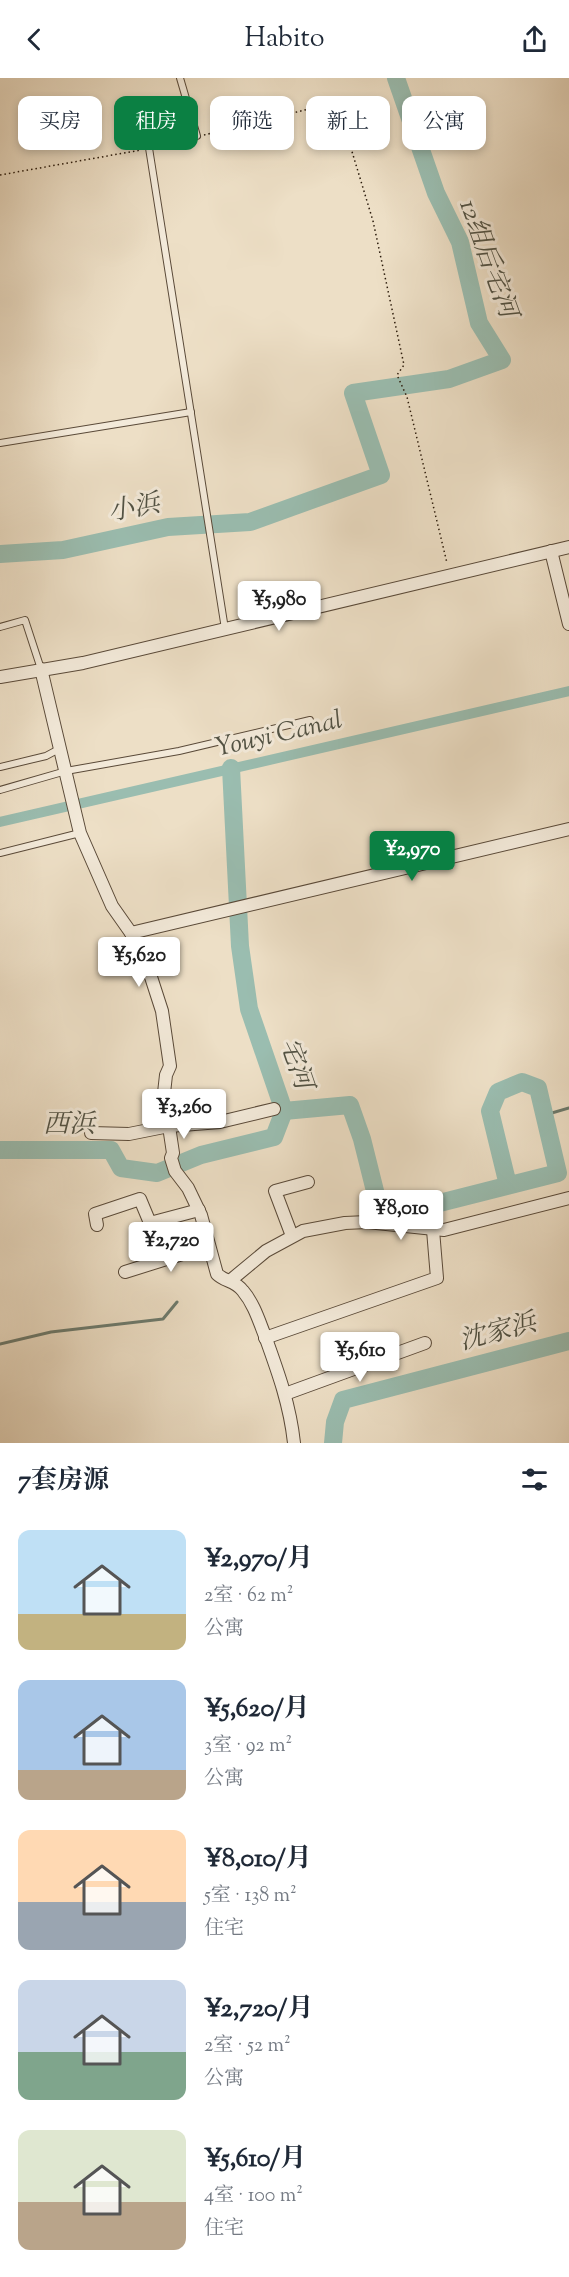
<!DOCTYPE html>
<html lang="zh">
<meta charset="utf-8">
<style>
:root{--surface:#fff;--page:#f2f2f3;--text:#1f2937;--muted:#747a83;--accent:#0b8043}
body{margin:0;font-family:"Sorts Mill Goudy","Noto Serif SC",serif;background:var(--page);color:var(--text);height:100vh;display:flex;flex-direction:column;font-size:22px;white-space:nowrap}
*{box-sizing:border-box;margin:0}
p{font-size:20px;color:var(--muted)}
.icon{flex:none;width:33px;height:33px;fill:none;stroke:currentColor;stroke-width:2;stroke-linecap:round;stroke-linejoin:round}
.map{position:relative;height:1365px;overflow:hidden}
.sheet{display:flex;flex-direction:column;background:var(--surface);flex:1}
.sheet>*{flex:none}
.guide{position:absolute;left:18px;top:18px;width:534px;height:54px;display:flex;gap:12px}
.price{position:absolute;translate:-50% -51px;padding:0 14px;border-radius:6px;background:#fff;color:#222;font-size:20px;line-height:39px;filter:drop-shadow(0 2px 3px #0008)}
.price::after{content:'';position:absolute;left:50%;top:36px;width:18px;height:14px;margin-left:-9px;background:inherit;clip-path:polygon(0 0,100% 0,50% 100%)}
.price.selected{background:var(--accent);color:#fff}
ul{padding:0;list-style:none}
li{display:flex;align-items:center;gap:18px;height:150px;padding:0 18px}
li span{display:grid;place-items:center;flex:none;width:168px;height:120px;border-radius:12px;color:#555}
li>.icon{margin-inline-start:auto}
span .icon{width:72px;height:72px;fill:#fffc;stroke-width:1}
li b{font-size:26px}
h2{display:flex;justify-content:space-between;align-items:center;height:72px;padding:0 18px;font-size:26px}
.chip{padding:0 21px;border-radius:12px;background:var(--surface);box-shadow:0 3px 9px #0003;font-size:21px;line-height:54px}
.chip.selected{background:var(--accent);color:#fff}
header{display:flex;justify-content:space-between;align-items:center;height:78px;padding:0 18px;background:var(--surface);font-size:27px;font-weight:600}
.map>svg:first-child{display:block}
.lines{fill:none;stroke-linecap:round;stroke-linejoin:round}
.stream{stroke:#6d7b6e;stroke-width:3}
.canal{stroke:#9abdb0;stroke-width:10}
.river{stroke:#9abdb0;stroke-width:18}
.service-casing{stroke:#5a4a39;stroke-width:8}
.minor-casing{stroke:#5a4a39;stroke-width:14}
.path{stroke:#29190a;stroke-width:1.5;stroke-dasharray:1.5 3;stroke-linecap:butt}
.service{stroke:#f3eada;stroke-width:6}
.minor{stroke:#f3eada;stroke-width:12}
.labels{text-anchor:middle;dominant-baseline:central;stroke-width:6;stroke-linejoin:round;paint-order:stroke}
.water-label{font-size:26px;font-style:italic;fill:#515244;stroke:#f3eada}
</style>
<header><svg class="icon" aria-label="back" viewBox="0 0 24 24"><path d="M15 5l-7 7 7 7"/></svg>Habito<svg class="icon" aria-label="share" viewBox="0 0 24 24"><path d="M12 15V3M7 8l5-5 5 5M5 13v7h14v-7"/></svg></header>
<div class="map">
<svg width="569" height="1365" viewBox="0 0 569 1365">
<rect width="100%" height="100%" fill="#eddfc6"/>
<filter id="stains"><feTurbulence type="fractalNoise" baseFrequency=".00333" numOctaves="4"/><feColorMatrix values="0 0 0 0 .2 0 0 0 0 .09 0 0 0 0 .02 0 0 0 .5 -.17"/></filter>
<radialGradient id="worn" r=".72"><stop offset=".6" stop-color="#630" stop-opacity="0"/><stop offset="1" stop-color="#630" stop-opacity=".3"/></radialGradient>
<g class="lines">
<g class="stream">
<path d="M545,1037L569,1030"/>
<path d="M0,1266L51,1254L163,1241L177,1224"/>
</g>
<path class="canal" d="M0,744L569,613"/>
<g class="river">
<path d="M0,476L63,472L168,449L250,444L381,397L353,315L449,301L502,282L479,245L460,164L436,115L396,0"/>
<path d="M231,690L240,868L249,931L284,1033L350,1027L362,1061L378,1125L400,1135L558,1095L538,1010L522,1004L498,1014L490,1033L508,1107"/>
<path d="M0,1072H111L121,1090L157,1095L201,1077L274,1059L284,1033"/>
<path d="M333,1365L335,1344L343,1322L569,1263"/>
</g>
<defs>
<g id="service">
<path d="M180,0L197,58"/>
<path d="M149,70L225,551"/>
<path d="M0,365L191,334"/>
<path d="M0,549L25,542L41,591"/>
<path d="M0,689L46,678L59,671"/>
<path d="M0,712L66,693L179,673L310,642"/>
<path d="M0,775L80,755"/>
</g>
<g id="minor">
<path d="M551,473L569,546"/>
<path d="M41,591L80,755L112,828L131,855L151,899L162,933L170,988L166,997L164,1015L173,1075L171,1080L175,1093L188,1110L201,1137L217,1196C225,1204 235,1202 243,1213C254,1226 259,1243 265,1258C278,1294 290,1327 294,1365"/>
<path d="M0,599L83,585L569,469"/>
<path d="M131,855L569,751"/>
<path d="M91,1055L129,1056L169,1048L220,1044L274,1031"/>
<path d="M97,1147L95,1136L140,1121L150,1145L199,1132"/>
<path d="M292,1158L275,1113L308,1104"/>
<path d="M125,1194L208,1168"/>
<path d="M231,1202L266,1173L303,1153L345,1145L367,1144L444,1152L569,1120"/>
<path d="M265,1260L437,1200L433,1152"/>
<path d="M285,1316L425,1265"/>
</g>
</defs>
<use href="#service" class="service-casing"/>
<use href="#minor" class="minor-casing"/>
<g class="path">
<path d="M204,57L337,24L373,143L404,287L397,297L407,319L447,485"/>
<path d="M157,68L188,61"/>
<path d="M0,97L141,72"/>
</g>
<use href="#service" class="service"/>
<use href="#minor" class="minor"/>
</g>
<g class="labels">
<g class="water-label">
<text transform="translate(487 181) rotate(70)">12组后宅河</text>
<text transform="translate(134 431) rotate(-11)">小浜</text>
<text transform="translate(279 657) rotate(-13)">Youyi Canal</text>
<text transform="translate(295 986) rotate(71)">宅河</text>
<text x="69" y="1047">西浜</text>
<text transform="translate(498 1255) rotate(-15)">沈家浜</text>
</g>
</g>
<rect width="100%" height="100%" filter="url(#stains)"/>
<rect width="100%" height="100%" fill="url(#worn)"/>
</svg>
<b class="price" style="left:279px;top:554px">¥5,980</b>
<b class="price selected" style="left:412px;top:804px">¥2,970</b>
<b class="price" style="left:139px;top:910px">¥5,620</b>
<b class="price" style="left:184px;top:1062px">¥3,260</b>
<b class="price" style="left:401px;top:1163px">¥8,010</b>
<b class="price" style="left:171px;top:1195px">¥2,720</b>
<b class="price" style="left:360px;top:1305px">¥5,610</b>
<div class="guide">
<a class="chip">买房</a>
<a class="chip selected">租房</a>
<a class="chip">筛选</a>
<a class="chip">新上</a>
<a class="chip">公寓</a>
</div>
</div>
<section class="sheet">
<h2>7套房源<svg class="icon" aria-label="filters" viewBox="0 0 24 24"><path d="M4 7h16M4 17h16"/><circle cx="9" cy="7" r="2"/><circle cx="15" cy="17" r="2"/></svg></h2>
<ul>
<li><span style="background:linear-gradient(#bfe0f5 70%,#c2b280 0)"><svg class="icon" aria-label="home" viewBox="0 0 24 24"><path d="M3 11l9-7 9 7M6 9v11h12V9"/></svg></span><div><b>¥2,970/月</b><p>2室 · 62 m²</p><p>公寓</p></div></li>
<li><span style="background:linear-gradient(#a9c7e8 75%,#b9a48a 0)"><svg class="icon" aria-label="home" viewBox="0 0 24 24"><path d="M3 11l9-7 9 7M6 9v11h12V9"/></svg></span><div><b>¥5,620/月</b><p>3室 · 92 m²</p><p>公寓</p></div></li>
<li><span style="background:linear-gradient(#ffd9b3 60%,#9aa5b1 0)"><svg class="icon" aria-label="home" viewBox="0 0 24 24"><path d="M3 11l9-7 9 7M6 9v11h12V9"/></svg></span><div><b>¥8,010/月</b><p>5室 · 138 m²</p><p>住宅</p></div></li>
<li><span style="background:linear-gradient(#c9d6e8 60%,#7fa58c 0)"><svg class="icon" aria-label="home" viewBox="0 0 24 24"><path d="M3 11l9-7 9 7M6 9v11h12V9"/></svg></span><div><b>¥2,720/月</b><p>2室 · 52 m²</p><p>公寓</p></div></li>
<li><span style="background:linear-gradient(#dfe7d0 60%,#b9a48a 0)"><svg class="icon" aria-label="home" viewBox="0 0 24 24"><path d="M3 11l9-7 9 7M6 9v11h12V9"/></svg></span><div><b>¥5,610/月</b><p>4室 · 100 m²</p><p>住宅</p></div></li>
</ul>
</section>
